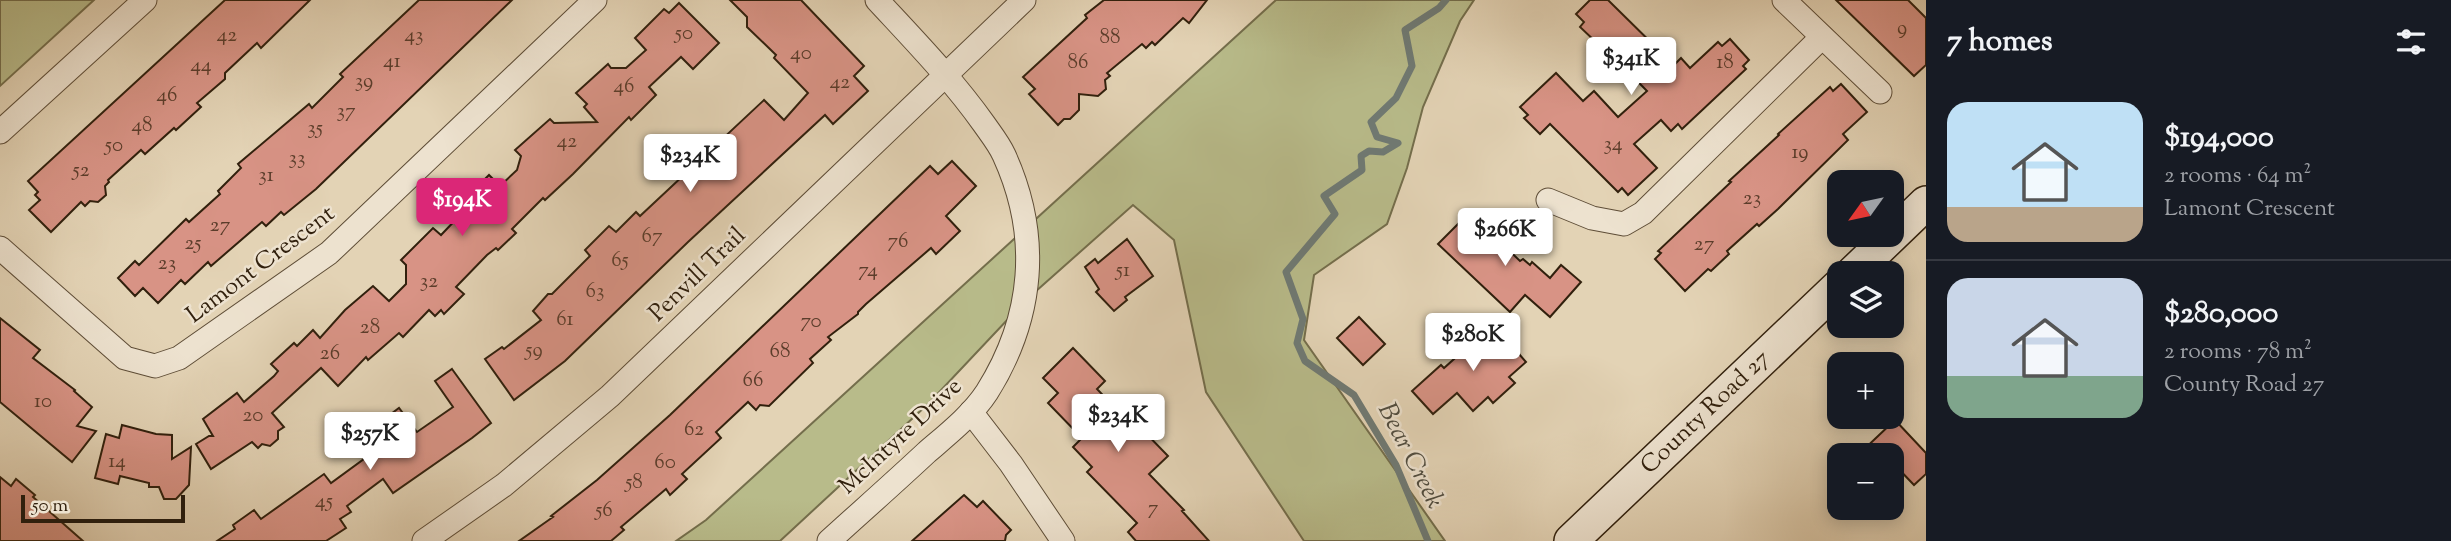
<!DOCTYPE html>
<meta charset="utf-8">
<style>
:root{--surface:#171b24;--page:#242831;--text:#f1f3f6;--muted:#9ea1a6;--line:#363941;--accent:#db2777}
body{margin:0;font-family:"Sorts Mill Goudy",serif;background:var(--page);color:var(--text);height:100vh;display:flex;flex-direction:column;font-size:26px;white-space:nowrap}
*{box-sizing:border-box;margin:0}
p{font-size:23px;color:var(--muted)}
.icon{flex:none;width:38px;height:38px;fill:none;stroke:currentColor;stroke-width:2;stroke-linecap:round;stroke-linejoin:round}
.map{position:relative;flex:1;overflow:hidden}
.side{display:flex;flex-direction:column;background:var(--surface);width:525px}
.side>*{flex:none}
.needle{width:46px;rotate:237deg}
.tools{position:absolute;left:1827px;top:170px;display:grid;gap:14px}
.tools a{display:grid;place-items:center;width:77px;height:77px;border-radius:14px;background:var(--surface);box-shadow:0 4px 18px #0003;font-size:35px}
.scale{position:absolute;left:21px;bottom:18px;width:164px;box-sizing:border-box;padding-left:7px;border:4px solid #31200d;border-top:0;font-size:19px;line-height:24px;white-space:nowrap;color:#31200d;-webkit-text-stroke:5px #ede2cf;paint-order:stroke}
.price{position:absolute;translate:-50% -60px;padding:0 16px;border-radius:7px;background:#fff;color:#222;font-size:23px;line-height:46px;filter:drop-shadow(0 2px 4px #0008)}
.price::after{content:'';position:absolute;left:50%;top:42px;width:21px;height:16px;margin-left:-10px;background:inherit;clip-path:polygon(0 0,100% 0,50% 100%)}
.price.selected{background:var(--accent);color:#fff}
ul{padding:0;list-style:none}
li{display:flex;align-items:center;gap:21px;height:175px;padding:0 21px}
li+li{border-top:2px solid var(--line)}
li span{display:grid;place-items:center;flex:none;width:196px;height:140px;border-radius:21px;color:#555}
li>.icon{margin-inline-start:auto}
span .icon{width:84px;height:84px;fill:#fffc;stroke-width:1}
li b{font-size:30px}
h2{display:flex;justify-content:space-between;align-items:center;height:84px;padding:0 21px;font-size:30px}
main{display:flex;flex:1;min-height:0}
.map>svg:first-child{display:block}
.green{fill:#b8bb8a;stroke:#746e4c;stroke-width:2}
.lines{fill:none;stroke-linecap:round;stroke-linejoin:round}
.stream{stroke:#6f7a74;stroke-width:7}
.building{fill:#d89385;stroke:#31200d;stroke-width:2}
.street-casing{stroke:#5e4d37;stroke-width:25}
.secondary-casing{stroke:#31200d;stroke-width:36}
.street{stroke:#ede2cf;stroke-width:23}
.secondary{stroke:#ede2cf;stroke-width:33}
.labels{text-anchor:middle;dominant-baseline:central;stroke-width:5;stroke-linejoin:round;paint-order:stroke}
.number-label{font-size:21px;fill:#5b3d2b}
.street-label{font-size:24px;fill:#31200d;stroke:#ede2cf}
.water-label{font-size:26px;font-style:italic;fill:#504d40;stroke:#ede2cf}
</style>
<main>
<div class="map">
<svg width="1926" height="541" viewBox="0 0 1926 541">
<rect width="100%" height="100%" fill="#e3d3b5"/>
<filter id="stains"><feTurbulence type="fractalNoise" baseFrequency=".00286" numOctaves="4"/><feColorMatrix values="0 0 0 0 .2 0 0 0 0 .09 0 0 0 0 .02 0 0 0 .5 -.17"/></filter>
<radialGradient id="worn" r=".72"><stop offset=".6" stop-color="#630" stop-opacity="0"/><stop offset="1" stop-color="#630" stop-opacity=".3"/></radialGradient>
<g class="green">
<path d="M0,0H94L0,86Z"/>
<path d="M1276,0H1474L1460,21L1423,107L1407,168L1387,224L1314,275L1304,340L1445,541H1304L1206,392L1174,240L1133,205L1026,300L928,404L780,541H676L706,520Z"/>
</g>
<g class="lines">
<path class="stream" d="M1428,541L1396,465L1354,395L1305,361L1297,343L1303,319L1286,272L1335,214L1324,196L1362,170L1361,156L1369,151L1383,152L1398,143L1377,137L1371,122L1396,98L1412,66L1405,30L1439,8L1446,0"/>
</g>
<g class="building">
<path d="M225,0H310L261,48L257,43L225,73V79L197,103L201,107L176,130L174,128L145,154L141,150L108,180L109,182L105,186L106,195L98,202L90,201L85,206L81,202L51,232L29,210L40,200L35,195L38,192L28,181Z"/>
<path d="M419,0H512L316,189L284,215L281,212L266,226L262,222L211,266L208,262L185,284L181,280L158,303L143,288L135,296L118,278L135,261L139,265L186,219L189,222L220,194L218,191L241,168L238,164L309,104L312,108L343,77L340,74Z"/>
<path d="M730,0H801L864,66L854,76L868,91L833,124L825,115L688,242L565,361L514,400L485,359L502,347L504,349L541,320L533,311L548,294H552L590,256L585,250L609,226L616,232L636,212L640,216L764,100L784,120L808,93L774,58L776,55L747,27V17Z"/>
<path d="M1104,0H1207L1189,23L1183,18L1155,45L1152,42L1146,48L1142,44L1107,73L1110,76L1105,80L1106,89L1098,96L1079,94V110L1070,119H1064L1058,125L1029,94L1035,89L1023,77L1087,18L1085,15Z"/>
<path d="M1590,0H1608L1674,65L1681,58L1690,68L1718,42L1722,46L1730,39L1749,60L1743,66L1746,69L1682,129L1678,124L1671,131L1661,120L1634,144L1657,168L1628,195L1622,188L1618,192L1550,124L1540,134L1524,118L1528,115L1520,107L1556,73L1583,101L1594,91L1618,117L1647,91L1600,43L1598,44L1580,27L1584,22L1576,14Z"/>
<path d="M1836,0H1908L1926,18V65L1914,76Z"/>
<path d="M679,3L719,43L693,69L681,57L649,87L656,95L631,120L629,117L573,174L545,200L543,198L512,229L516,233L498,250L496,248L487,255L456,287L464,294L444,314L441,310L435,316L429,310L403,337L399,333L368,360L366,357L338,386L321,368L272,413L284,427L278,431V439L270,446L262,444L258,448L252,442L211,469L196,444L209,436H213L203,419L237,393L244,402L274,376L278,371L271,364L294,343L297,346L313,330L320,338L345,310L373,286L389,301L406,284V265L401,260L433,228L441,235L464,211L458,206L489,175L500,186L517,170L521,156L515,150L550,119L554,123L597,122L584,107L587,104L576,93L608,64L611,68H626L646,50L635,38L664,9L669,13Z"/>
<path d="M1841,84L1867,112L1843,134L1848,140L1778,209L1759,226L1757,224L1727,251L1729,254L1711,271L1708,269L1685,291L1655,259L1661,253L1658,251L1731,182L1729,181L1779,135L1778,134L1830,87L1833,91Z"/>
<path d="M952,161L976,186L946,216L960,231L936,254L931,248L866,304L858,312V314L828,337L831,340L810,359L813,363L769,406L760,405L756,410L748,402L716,432L721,438L682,474L687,479L670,495L666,489L621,527L624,530L611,541H519L553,517L551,516L597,480L670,415L930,166L938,174Z"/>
<path d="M1469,213L1475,219L1479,215L1495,231L1492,234L1520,261L1523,259L1530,265L1532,262L1550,278L1561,265L1581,282L1550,317L1525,295L1510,312L1438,244Z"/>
<path d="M1127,239L1153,276L1125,297L1127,300L1114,311L1096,292L1099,289L1085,267L1095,259L1098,263Z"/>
<path d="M1359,317L1385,344L1363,365L1337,338Z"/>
<path d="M0,318L40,350L33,358L75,390L74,391L92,407L77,426L96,431L72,462L0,402Z"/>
<path d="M1493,324L1526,362L1509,377L1515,383L1493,403L1488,397L1473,411L1457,393L1433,414L1412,391L1441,365L1444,368Z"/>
<path d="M1073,348L1105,381L1097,389L1134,428L1137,424L1168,456L1149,474L1184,510L1182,511L1209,541H1136L1128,532L1137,523L1087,472L1092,467L1073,447L1082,438L1048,403L1058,393L1043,378Z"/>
<path d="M452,369L491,423L472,438L393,493L383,479L347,506L351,512L340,519L346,528L326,541H217L235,529L233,525L254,510L261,519L324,474L331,483L383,445L373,431L380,426L379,423L399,408L417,432L453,407L435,381Z"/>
<path d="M1895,420L1926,453V474L1914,485L1892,462V455H1858Z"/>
<path d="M122,425L156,434L172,435V459L191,447L189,485L176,499H164L159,487H149V483L120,476L118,484L95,478L106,434L119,438Z"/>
<path d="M0,477L11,486L16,479L35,495L33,497L83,541H0Z"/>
<path d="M964,495L977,507L983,501L1011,530L1006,535L1005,541H912Z"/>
</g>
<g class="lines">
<defs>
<g id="street">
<path d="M1784,0L1880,92"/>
<path d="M0,132L145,0"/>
<path d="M1548,200L1592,218L1624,224L1643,213L1822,37"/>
<path d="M0,248L125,358L155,366L179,358L329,253L595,0"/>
<path d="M971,412L1011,464L1063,541"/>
<path d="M424,541L504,485L610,396L1024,0"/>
<path d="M829,541C862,511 895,482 927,452C948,434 972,415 987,392C1034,317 1041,236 1004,155C999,144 991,134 984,124C952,79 914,40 877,0"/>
</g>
<g id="secondary">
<path d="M1853,273L1926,203"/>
<path id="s1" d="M1571,541L1839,286"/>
</g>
</defs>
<use href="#street" class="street-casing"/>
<use href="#secondary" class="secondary-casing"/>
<use href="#street" class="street"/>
<use href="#secondary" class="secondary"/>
</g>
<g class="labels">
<g class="number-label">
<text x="1902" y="29">9</text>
<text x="684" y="34">50</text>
<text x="227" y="36">42</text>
<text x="414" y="36">43</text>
<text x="1110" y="38">88</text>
<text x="801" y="54">40</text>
<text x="392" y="62">41</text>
<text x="1078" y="63">86</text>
<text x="1725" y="63">18</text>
<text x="201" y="66">44</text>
<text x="364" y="82">39</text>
<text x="840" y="83">42</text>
<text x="624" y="87">46</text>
<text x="167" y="96">46</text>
<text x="346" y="112">37</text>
<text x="142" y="126">48</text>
<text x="315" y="129">35</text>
<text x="567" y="142">42</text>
<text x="1613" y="145">34</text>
<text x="114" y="146">50</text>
<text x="1800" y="153">19</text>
<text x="297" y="159">33</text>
<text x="81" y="171">52</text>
<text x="266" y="176">31</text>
<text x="1752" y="199">23</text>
<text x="220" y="226">27</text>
<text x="652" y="237">67</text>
<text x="898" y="242">76</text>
<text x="193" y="244">25</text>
<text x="1704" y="245">27</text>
<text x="620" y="261">65</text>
<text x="167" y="264">23</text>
<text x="868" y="271">74</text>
<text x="1123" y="271">51</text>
<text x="429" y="282">32</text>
<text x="595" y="292">63</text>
<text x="565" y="320">61</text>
<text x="811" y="322">70</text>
<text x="370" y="328">28</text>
<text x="534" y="351">59</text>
<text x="780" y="352">68</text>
<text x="330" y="354">26</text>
<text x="753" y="381">66</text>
<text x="43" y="402">10</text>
<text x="253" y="416">20</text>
<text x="694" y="430">62</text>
<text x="117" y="462">14</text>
<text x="665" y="463">60</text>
<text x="634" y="483">58</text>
<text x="324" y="502">45</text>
<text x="1153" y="509">7</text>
<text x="604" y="511">56</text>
</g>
<g class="street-label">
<text transform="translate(261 265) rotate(-37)">Lamont Crescent</text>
<text transform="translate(698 275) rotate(-44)">Penvill Trail</text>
<text stroke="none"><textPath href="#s1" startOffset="186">County Road 27</textPath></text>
<text transform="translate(901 437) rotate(-43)">McIntyre Drive</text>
</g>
<g class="water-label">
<text transform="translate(1410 456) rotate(63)">Bear Creek</text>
</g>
</g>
<rect width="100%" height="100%" filter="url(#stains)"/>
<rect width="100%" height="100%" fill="url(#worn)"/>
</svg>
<div class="tools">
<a><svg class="needle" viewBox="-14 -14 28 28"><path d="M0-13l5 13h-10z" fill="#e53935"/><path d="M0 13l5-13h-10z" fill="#9ea1a6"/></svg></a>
<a><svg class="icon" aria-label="layers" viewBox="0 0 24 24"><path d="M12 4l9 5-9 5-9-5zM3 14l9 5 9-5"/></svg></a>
<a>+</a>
<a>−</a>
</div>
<div class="scale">50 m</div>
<b class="price" style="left:1631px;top:97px">$341K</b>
<b class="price" style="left:690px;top:194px">$234K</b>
<b class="price selected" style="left:462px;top:238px">$194K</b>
<b class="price" style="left:1505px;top:268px">$266K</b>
<b class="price" style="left:1473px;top:373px">$280K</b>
<b class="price" style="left:1118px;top:454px">$234K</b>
<b class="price" style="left:370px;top:472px">$257K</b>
</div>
<section class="side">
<h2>7 homes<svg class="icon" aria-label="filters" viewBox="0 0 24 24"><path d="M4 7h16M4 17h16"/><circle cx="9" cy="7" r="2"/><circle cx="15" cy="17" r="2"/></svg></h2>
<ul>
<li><span style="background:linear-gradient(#bfe0f5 75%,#b9a48a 0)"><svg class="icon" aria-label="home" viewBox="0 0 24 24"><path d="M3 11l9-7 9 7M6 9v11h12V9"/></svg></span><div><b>$194,000</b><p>2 rooms · 64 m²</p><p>Lamont Crescent</p></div></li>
<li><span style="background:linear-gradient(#c9d6e8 70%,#7fa58c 0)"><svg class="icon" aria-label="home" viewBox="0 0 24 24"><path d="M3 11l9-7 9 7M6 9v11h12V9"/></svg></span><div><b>$280,000</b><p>2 rooms · 78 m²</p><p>County Road 27</p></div></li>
</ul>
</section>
</main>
